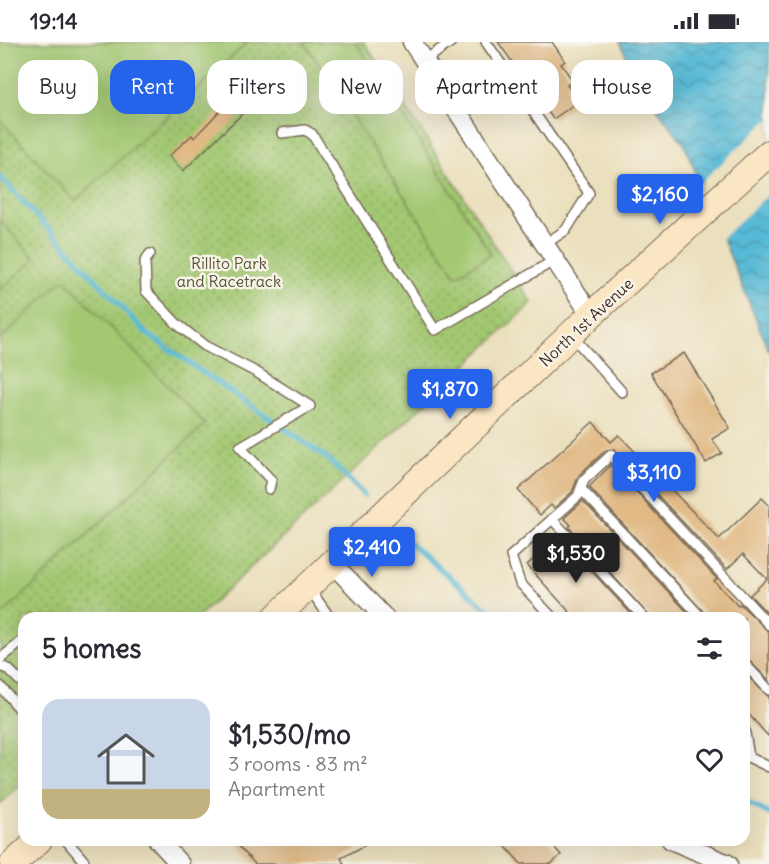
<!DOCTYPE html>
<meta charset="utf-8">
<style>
:root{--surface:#fff;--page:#f2f2f3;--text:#2b2b33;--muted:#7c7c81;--line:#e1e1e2;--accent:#2563eb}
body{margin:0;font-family:Delius,sans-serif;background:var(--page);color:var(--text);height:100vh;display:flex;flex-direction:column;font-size:22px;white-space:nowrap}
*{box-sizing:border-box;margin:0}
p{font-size:20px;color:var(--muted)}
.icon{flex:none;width:33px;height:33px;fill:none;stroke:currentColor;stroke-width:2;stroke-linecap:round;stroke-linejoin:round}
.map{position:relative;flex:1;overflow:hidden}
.sheet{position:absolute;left:18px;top:570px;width:732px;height:234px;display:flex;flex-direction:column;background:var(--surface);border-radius:18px;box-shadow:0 6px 24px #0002}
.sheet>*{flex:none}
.hud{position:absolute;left:18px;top:18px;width:734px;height:54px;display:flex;gap:12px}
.price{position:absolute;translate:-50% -51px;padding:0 14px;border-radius:6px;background:var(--accent);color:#fff;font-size:20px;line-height:39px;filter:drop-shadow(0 2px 3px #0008)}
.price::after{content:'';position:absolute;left:50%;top:36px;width:18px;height:14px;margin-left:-9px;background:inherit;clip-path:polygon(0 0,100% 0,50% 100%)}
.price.on{background:#222;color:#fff}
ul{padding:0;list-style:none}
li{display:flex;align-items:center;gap:18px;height:150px;padding:0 24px}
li+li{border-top:2px solid var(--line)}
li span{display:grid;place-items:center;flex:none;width:168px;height:120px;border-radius:18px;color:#555}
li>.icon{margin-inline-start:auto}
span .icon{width:72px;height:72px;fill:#fffc;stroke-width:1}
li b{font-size:26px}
h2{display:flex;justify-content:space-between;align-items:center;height:72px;padding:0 24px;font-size:26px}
.chip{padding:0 21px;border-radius:18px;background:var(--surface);box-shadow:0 6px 24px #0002;font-size:21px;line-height:54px}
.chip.on{background:var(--accent);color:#fff}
.status{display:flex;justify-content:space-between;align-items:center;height:42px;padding:0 30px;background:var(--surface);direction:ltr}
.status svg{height:16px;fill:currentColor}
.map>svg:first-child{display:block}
.grass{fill:url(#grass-dots);stroke:#6f7948;stroke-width:1.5}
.garden{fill:#a3c872;stroke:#6f7948;stroke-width:1.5}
.water{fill:url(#water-waves);stroke:#49727a;stroke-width:1.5}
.pier{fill:#ebe0be}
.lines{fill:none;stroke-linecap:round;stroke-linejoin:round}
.stream{stroke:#57b9d6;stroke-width:5}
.building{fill:#e1b985}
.service-casing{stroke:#796a56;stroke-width:12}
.minor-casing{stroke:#796a56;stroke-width:21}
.secondary-casing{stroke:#796a56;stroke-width:28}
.service{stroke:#fff;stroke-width:9}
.minor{stroke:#fff;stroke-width:18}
.secondary{stroke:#fbe6c4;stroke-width:26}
.labels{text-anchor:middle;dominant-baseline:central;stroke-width:5;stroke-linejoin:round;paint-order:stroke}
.park-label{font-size:16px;fill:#555233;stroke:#f7f3e8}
.street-label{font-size:16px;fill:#3b2a1e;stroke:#f7f3e8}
</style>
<div class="status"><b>19:14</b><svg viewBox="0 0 49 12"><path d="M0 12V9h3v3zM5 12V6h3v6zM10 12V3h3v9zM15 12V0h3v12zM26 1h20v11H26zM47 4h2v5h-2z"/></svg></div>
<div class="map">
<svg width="769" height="822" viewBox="0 0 769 822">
<defs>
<pattern id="grass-dots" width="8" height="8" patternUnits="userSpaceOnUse" patternTransform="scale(1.5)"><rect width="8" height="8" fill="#a3c872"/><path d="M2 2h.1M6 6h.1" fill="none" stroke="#86a35d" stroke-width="1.8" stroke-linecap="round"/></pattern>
<pattern id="water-waves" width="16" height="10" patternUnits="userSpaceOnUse" patternTransform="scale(1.5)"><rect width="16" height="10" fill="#57b9d6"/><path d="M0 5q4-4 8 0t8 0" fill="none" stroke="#4997ad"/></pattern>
</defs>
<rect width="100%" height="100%" fill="#f7f3e8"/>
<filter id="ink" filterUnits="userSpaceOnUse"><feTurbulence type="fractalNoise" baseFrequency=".0167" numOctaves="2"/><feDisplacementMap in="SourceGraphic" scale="12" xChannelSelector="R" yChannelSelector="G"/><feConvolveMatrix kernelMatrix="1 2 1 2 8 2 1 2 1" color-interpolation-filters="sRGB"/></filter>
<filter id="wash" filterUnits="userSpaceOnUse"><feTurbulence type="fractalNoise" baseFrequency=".008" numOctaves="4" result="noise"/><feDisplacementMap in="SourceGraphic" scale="24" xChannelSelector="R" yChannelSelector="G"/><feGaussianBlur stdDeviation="1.35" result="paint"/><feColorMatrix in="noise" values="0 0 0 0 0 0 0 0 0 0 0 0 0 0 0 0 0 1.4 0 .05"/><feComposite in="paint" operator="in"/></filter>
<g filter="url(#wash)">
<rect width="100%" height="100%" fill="#ebe0be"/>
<path class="grass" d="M0,0H364L532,261L197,576H24V740L0,762Z"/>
<g class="garden">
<path d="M0,0H248L75,159L0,78Z"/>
<path d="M304,0H356L491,212L456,234Z"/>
<path d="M0,178L35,217L0,248Z"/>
<path d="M64,237L205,382L0,575V298Z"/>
</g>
<path class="water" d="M620,0H769V309L684,102L639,43Z"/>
<path class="pier" d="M769,77V152L721,197L698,143Z"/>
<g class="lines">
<g class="stream">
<path d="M0,135L146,291L327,416L364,453"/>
<path d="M410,501L498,576"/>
<path d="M744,758L769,772"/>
</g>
</g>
<g id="blocks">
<g class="building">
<path d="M498,0H552L565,19L561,22L573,39L567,43L579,59L553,77Z"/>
<path d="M229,59L242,72L183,129L169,114L192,93L194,96Z"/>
<path d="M684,311L730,386L712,397L722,411L706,421L651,331Z"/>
<path d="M593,380L611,400L619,393L719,497L762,456L769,463V573L750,553L767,537L743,512L727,527L614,407L606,408L579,433L572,450L554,466L551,463L540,473L518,448Z"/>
<path d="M611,423L717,537L714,539L738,564L740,562L769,590V638L744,614V576H709L589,445Z"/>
<path d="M583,459L693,576H651L569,485L571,483L564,476Z"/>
<path d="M559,494L635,576H575L527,523Z"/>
<path d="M744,631L769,655V695L744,667Z"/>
<path d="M233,798H375L341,816L344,822H255Z"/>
<path d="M500,798H548L561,813L551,822H521Z"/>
</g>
</g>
</g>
<g filter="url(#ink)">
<use href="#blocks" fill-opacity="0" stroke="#796a56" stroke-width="1.5"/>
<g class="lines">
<defs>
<g id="service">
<path d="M486,0L589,151L566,188L545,202"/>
<path d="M424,19L451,0"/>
<path d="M282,91L305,88L312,92L435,288L555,218"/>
<path d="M150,212L145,219L146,249L177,282L205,304L256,330L310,364L240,405L271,438L269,447"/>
<path d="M572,294L622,350"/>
<path d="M581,447L702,576"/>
<path d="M552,477L644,576"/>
<path d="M309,546L330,576"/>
<path d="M553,576L520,541L511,514L578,454L584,438L611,413L769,583"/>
<path d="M0,617L24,598"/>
<path d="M744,621L769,648"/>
<path d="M0,624L8,627L24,643"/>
<path d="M0,644L24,672"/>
<path d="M744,685L749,715"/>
<path d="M744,713L769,725"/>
<path d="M66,798L84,819L82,822"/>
</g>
<g id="minor">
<path d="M412,0L591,273"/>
<path d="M333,522L385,576"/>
<path d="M158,798L180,822"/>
<path d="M671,798L728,822"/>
</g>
<g id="secondary">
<path d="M275,576L591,273L769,111"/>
<path d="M13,822L39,798"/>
</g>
</defs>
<use href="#service" class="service-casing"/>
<use href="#minor" class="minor-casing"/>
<use href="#secondary" class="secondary-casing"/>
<use href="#service" class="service"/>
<use href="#minor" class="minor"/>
<use href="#secondary" class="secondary"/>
</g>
</g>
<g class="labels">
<g class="park-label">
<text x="229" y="221">Rillito Park<tspan x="229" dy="18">and Racetrack</tspan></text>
</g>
<g class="street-label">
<text transform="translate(586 280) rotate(-43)">North 1st Avenue</text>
</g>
</g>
</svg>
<b class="price" style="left:660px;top:183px">$2,160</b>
<b class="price" style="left:450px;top:378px">$1,870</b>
<b class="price" style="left:654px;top:461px">$3,110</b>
<b class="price" style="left:372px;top:536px">$2,410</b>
<b class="price on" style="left:576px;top:542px">$1,530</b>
<div class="hud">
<a class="chip">Buy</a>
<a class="chip on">Rent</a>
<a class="chip">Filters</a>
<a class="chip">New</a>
<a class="chip">Apartment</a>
<a class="chip">House</a>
</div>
<section class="sheet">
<h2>5 homes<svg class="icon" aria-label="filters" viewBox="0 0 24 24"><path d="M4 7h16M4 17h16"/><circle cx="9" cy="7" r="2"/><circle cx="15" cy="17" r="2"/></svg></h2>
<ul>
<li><span style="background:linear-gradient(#c9d6e8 75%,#c2b280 0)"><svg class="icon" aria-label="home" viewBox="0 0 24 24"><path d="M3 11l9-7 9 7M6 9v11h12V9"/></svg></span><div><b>$1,530/mo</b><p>3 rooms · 83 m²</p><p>Apartment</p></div><svg class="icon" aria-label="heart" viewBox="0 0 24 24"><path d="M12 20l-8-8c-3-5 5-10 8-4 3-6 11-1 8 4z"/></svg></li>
</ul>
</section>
</div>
